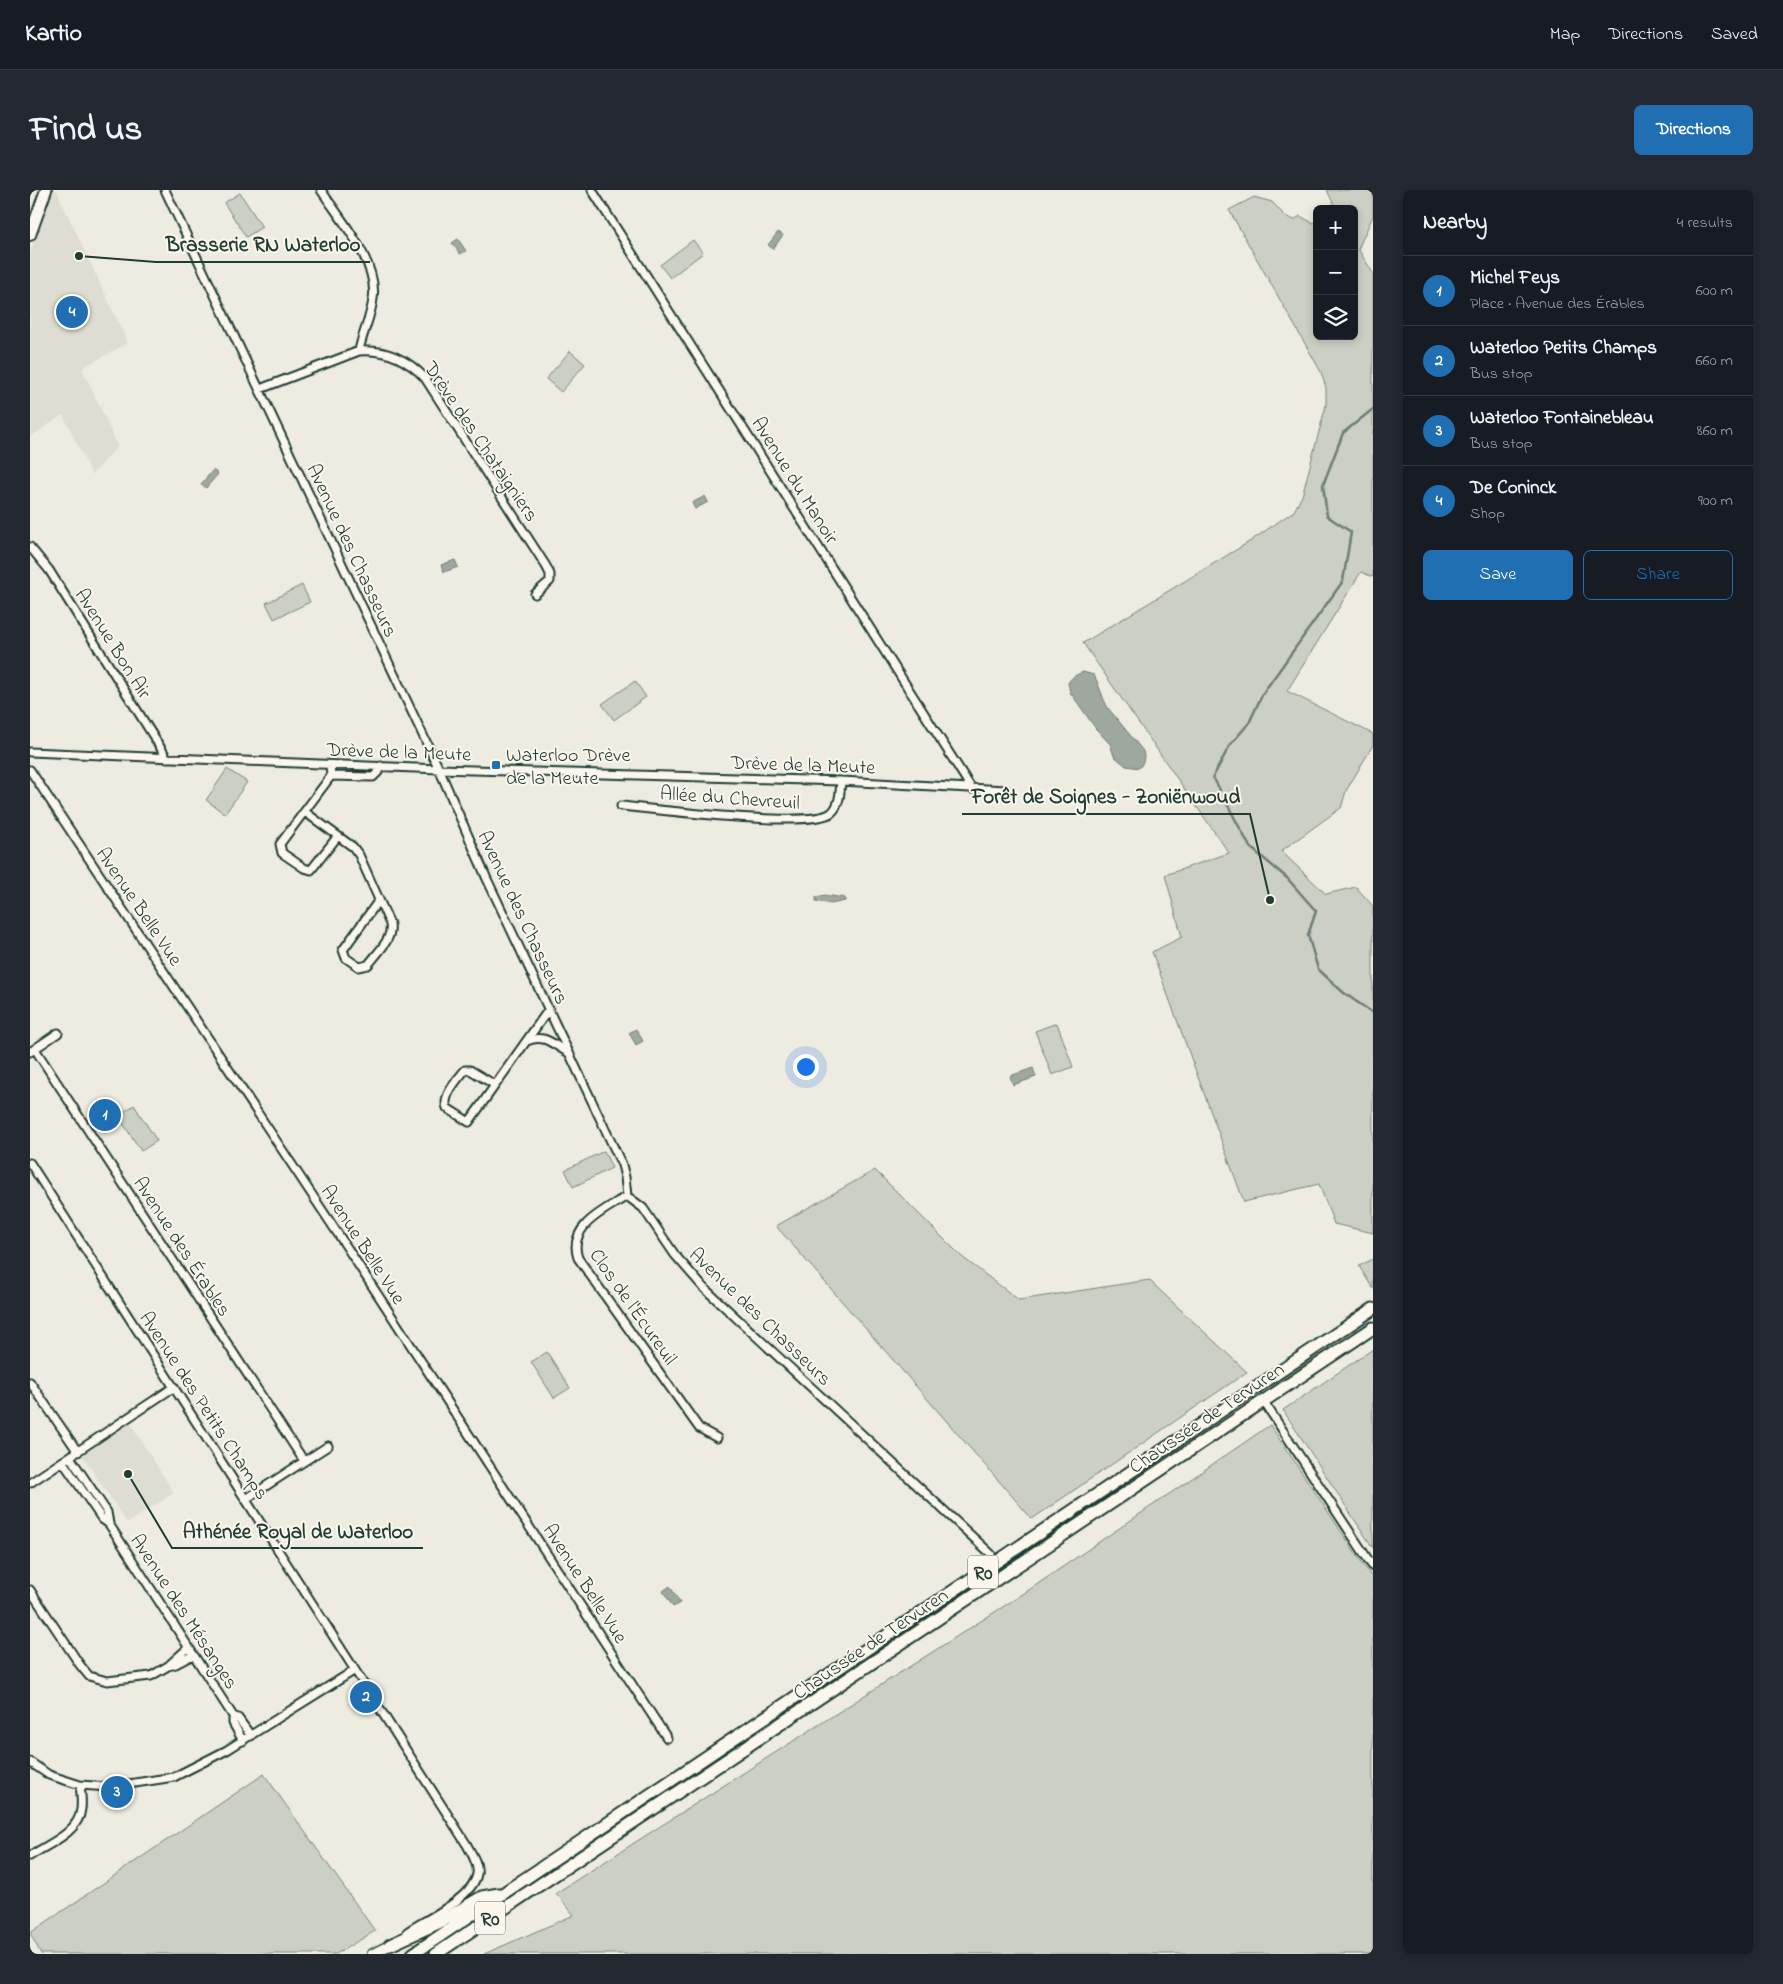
<!DOCTYPE html>
<meta charset="utf-8">
<style>
body{margin:0;font-family:"Indie Flower",sans-serif;background:#242831;color:#f1f3f6}
.controls{position:absolute;right:15px;top:15px;display:grid;overflow:hidden;border-radius:8px;box-shadow:0 2px 8px #0003}
.controls button{width:45px;height:45px;display:grid;place-items:center;padding:0;border:0;border-bottom:1px solid #363941;background:#171b24;color:#f1f3f6;font:25px sans-serif}
.you{position:absolute;left:775px;top:876px;width:18px;height:18px;margin:-12px;border:4px solid #fff;border-radius:50%;background:#1a73e8;box-shadow:0 0 0 8px #1a73e833}
.badge{display:grid;place-items:center;width:32px;height:32px;border-radius:50%;background:#1f6fb2;color:#fff;font-size:16px;font-weight:700}
.pin{position:absolute;translate:-50% -50%;border:2px solid #fff;box-shadow:0 1px 5px #0006}
.list{margin:0;padding:0;list-style:none}
h2{display:flex;justify-content:space-between;align-items:center;height:65px;margin:0;padding:0 20px;font-size:21px}
h2 small{font-size:16px;font-weight:400;color:#9ea1a6}
.list li{display:grid;grid-template-columns:32px 1fr auto;gap:15px;align-items:center;box-sizing:border-box;height:70px;padding:0 20px;border-top:1px solid #363941}
.list b{display:block;font-size:19px;white-space:nowrap}
.list p{margin:0;font-size:16px;white-space:nowrap;color:#9ea1a6}
.list em{font-size:16px;font-style:normal;color:#9ea1a6}
.actions{display:flex;gap:10px;padding:15px 20px}
.actions a{flex:1;padding:11px 0;border:1px solid #1f6fb2;border-radius:8px;text-align:center;font-size:18px;color:#1f6fb2}
.actions .main{background:#1f6fb2;color:#fff}
.icon{flex:none;width:28px;height:28px;fill:none;stroke:currentColor;stroke-width:2;stroke-linecap:round;stroke-linejoin:round}
.map{position:relative;flex:none;width:1343px;height:1764px;overflow:hidden;border-radius:8px}
header{display:flex;align-items:center;gap:30px;box-sizing:border-box;height:70px;padding:0 25px;background:#171b24;border-bottom:1px solid #363941}
header strong{font-size:24px}
nav{display:flex;gap:28px;margin-inline-start:auto;font-size:18px}
.intro{display:flex;align-items:center;justify-content:space-between;box-sizing:border-box;height:120px;padding:0 30px}
h1{margin:0;font-size:35px}
.button{padding:12px 22px;border-radius:8px;background:#1f6fb2;color:#fff;font-size:18px;font-weight:700}
main{display:flex;gap:30px;padding:0 30px}
aside{flex:1;background:#171b24;border-radius:8px;box-shadow:0 2px 8px #0003}
.map>svg:first-child{display:block}
.built{fill:#ddddd2}
.green{fill:#cbcfc4;stroke:#75867c}
.water{fill:#9fa89f;stroke:#6c7d74}
.lines{fill:none;stroke-linecap:round;stroke-linejoin:round}
.stream{stroke:#6c7d74;stroke-width:2.5}
.minor-casing{stroke:#1f3d34;stroke-width:11}
.tertiary-casing{stroke:#1f3d34;stroke-width:12}
.primary-casing{stroke:#1f3d34;stroke-width:14}
.trunk-casing{stroke:#1f3d34;stroke-width:15}
.minor{stroke:#fbf7ec;stroke-width:7}
.tertiary{stroke:#fbf7ec;stroke-width:9}
.primary{stroke:#fbf7ec;stroke-width:10}
.trunk{stroke:#fbf7ec;stroke-width:11}
.poi-dot{fill:#1f6fb2;stroke:#fbf7ec;stroke-width:2}
.labels{text-anchor:middle;stroke-width:4;stroke-linejoin:round;paint-order:stroke}
.shield{fill:#fbf7ec;stroke:#61756b;stroke-width:1}
.shield-label{font-size:19px;font-weight:bold;fill:#1f3d34}
.street-label{font-size:20px;fill:#1f3d34;stroke:#fbf7ec}
.poi-label{font-size:20px;fill:#1f3d34;stroke:#fbf7ec;text-anchor:start}
.leader{fill:none;stroke:#1f3d34;stroke-width:2}
.callout-dot{fill:#1f3d34;stroke:#fbf7ec;stroke-width:2}
.callout-label{font-size:21px;text-anchor:middle;font-weight:bold;fill:#1f3d34;stroke:#fbf7ec;stroke-width:4;stroke-linejoin:round;paint-order:stroke}
</style>
<header>
<strong>Kartio</strong>
<nav><a>Map</a><a>Directions</a><a>Saved</a></nav>
</header>
<div class="intro"><h1>Find us</h1><a class="button">Directions</a></div>
<main>
<div class="map">
<svg width="1343" height="1764" viewBox="0 0 1343 1764">
<rect width="100%" height="100%" fill="#eeece1"/>
<filter id="ink" filterUnits="userSpaceOnUse"><feTurbulence type="fractalNoise" baseFrequency=".02" numOctaves="2"/><feDisplacementMap in="SourceGraphic" scale="10" xChannelSelector="R" yChannelSelector="G"/><feConvolveMatrix kernelMatrix="1 2 1 2 8 2 1 2 1" color-interpolation-filters="sRGB"/></filter>
<g filter="url(#ink)">
<path class="built" d="M23,0H26L98,153L52,178L88,256L62,285L33,225L0,247V62Z
M100,1233L144,1303L97,1333L52,1265Z"/>
<path class="green" d="M1297,0H1343V26L1328,59L1343,83V387L1331,382L1257,501L1343,544V555L1316,601L1311,618L1251,661L1296,704L1326,697L1343,716V1043L1304,1034L1289,994L1214,1012L1122,762L1152,747L1135,685L1199,663L1053,453L1219,352L1264,321L1272,306L1296,215V198L1291,182L1199,20L1224,7L1242,12L1255,26L1264,30L1270,26L1283,33L1287,31V146H1324V19H1306Z
M210,3L232,37L216,47L194,13Z
M663,50L673,63L640,88L630,75Z
M540,161L555,174L531,202L516,189Z
M272,395L280,412L244,429L236,413Z
M605,491L616,507L584,530L572,514Z
M197,579L217,592L195,624L176,610Z
M1027,833L1043,877L1022,885L1005,841Z
M104,915L127,951L111,961L88,926Z
M574,961L582,978L543,997L535,980Z
M845,980L932,1067L989,1110L1119,1090L1217,1182L1002,1329L746,1036Z
M1343,1069V1099L1329,1076Z
M1343,1159V1358L1253,1220Z
M517,1162L540,1198L524,1208L501,1172Z
M1240,1235L1343,1389V1764H454L544,1725L526,1703L993,1404Z
M234,1584L345,1741L306,1764H11L0,1743Z"/>
<path class="water" d="M748,42L753,45L743,59L738,55Z
M428,49L436,61L430,64L422,53Z
M183,280L188,284L176,298L171,294Z
M675,306L678,312L665,319L662,313Z
M425,370L428,377L414,382L411,375Z
M1053,482L1064,485C1070,496 1072,508 1078,518L1113,561C1115,568 1114,572 1109,578L1096,576L1084,566L1080,554L1066,539L1040,502L1038,493C1042,486 1046,485 1053,482Z
M795,705L815,708V711L801,714L786,711V707Z
M606,839L613,851L606,855L599,843Z
M1003,878L1006,887L983,895L980,886Z
M640,1396L650,1413L643,1417L633,1401Z"/>
<g class="lines">
<path class="stream" d="M1190,600L1183,587L1200,555L1219,533L1233,503L1313,391L1321,342L1297,326L1293,295L1313,243L1343,219
M1196,612L1220,657L1257,688L1286,721L1278,745L1288,779L1314,803L1343,823"/>
<defs>
<path id="minor" d="M135,0L409,579L457,689L592,975L595,987L597,1006L613,1018L645,1065L673,1097L961,1364
M291,0C310,29 349,73 343,109C341,127 332,144 329,161
M562,0L942,599
M230,199L329,161C356,159 377,169 395,188L516,376L520,384V391L505,404
M0,357L19,380L137,568
M0,562L409,579L811,591L976,600
M300,575L301,586L250,654L252,663L274,678L281,680L308,646
M0,580L316,1056L637,1548
M301,586L343,587L348,582L351,576
M591,616C626,619 779,639 801,623C810,616 810,602 811,591
M275,622L323,657L329,665L360,734C363,749 347,763 338,775L329,777L316,768L313,760L349,710
M497,851C515,843 523,855 539,863
M5,859L274,1271
M0,862L28,843
M465,895L440,880H435C427,890 412,906 417,918L439,932L519,819
M0,973L437,1655C441,1663 449,1674 447,1684C443,1708 396,1729 377,1742
M597,1006C575,1020 537,1036 548,1068L669,1238L687,1248
M0,1192L48,1262
M1234,1212L1343,1377
M40,1267L77,1322L79,1334
M33,1272L72,1329L79,1334L203,1526L208,1528L221,1546
M0,1293L144,1197
M216,1309L298,1256
M0,1400L50,1475L59,1486L77,1491L121,1486L138,1476L159,1457
M138,1476L146,1474L163,1465
M203,1526V1533L213,1551
M0,1572L19,1585L50,1595L79,1597L144,1587L197,1560L325,1480
M0,1666C18,1654 49,1643 51,1619C52,1612 51,1603 50,1595"/>
<path id="tertiary" d="M342,1764L360,1755"/>
<path id="primary" d="M0,45L16,0"/>
<path id="trunk" d="M360,1755L408,1733L452,1707L469,1704
M383,1764L1343,1119
M406,1764L1343,1138"/>
</defs>
<use href="#minor" class="minor-casing"/>
<use href="#tertiary" class="tertiary-casing"/>
<use href="#primary" class="primary-casing"/>
<use href="#trunk" class="trunk-casing"/>
<use href="#minor" class="minor"/>
<use href="#tertiary" class="tertiary"/>
<use href="#primary" class="primary"/>
<use href="#trunk" class="trunk"/>
</g>
</g>
<rect class="poi-dot" x="461" y="570" width="10" height="10" rx="2.5"/>
<g class="labels">
<g class="shield">
<rect x="938" y="1365.5" width="30" height="33" rx="4"/>
<rect x="445" y="1711.5" width="30" height="33" rx="4"/>
</g>
<g class="shield-label">
<text x="953" y="1389">R0</text>
<text x="460" y="1735">R0</text>
</g>
<g class="street-label">
<text transform="translate(452 251) rotate(56)" y="7">Drève des Chataigniers</text>
<text transform="translate(766 290) rotate(58)" y="7">Avenue du Manoir</text>
<text transform="translate(323 360) rotate(65)" y="7">Avenue des Chasseurs</text>
<text transform="translate(84 453) rotate(58)" y="7">Avenue Bon Air</text>
<text transform="translate(369 561) rotate(2)" y="7">Drève de la Meute</text>
<text transform="translate(773 574) rotate(2)" y="7">Drève de la Meute</text>
<text transform="translate(700 607) rotate(4)" y="7">Allée du Chevreuil</text>
<text transform="translate(110 716) rotate(56)" y="7">Avenue Belle Vue</text>
<text transform="translate(494 727) rotate(65)" y="7">Avenue des Chasseurs</text>
<text transform="translate(334 1054) rotate(57)" y="7">Avenue Belle Vue</text>
<text transform="translate(153 1056) rotate(57)" y="7">Avenue des Érables</text>
<text transform="translate(604 1116) rotate(55)" y="7">Clos de l'Écureuil</text>
<text transform="translate(731 1126) rotate(44)" y="7">Avenue des Chasseurs</text>
<text transform="translate(175 1215) rotate(57)" y="7">Avenue des Petits Champs</text>
<text transform="translate(1176 1227) rotate(-34)" y="7">Chaussée de Tervuren</text>
<text transform="translate(556 1393) rotate(57)" y="7">Avenue Belle Vue</text>
<text transform="translate(155 1421) rotate(57)" y="7">Avenue des Mésanges</text>
<text transform="translate(840 1453) rotate(-34)" y="7">Chaussée de Tervuren</text>
</g>
<g class="poi-label">
<text x="476" y="571">Waterloo Drève<tspan x="476" dy="23">de la Meute</tspan></text>
</g>
</g>
<path class="leader" d="M49 66L126 72H340M1240 710L1220 624H932M98 1284L142 1358H393"/>
<g class="callout-dot">
<circle cx="49" cy="66" r="5"/>
<circle cx="1240" cy="710" r="5"/>
<circle cx="98" cy="1284" r="5"/>
</g>
<g class="callout-label">
<text x="233" y="61">Brasserie RN Waterloo</text>
<text x="1076" y="613">Forêt de Soignes - Zoniënwoud</text>
<text x="268" y="1348">Athénée Royal de Waterloo</text>
</g>
</svg>
<div class="controls">
<button>+</button>
<button>−</button>
<button><svg class="icon" aria-label="layers" viewBox="0 0 24 24"><path d="M12 4l9 5-9 5-9-5zM3 14l9 5 9-5"/></svg></button>
</div>
<div class="you"></div>
<div class="pin badge" style="left:75px;top:925px">1</div>
<div class="pin badge" style="left:336px;top:1507px">2</div>
<div class="pin badge" style="left:87px;top:1602px">3</div>
<div class="pin badge" style="left:42px;top:122px">4</div>
</div>
<aside>
<h2>Nearby<small>4 results</small></h2>
<ul class="list">
<li><span class="badge">1</span><div><b>Michel Feys</b><p>Place · Avenue des Érables</p></div><em>600 m</em></li>
<li><span class="badge">2</span><div><b>Waterloo Petits Champs</b><p>Bus stop</p></div><em>660 m</em></li>
<li><span class="badge">3</span><div><b>Waterloo Fontainebleau</b><p>Bus stop</p></div><em>860 m</em></li>
<li><span class="badge">4</span><div><b>De Coninck</b><p>Shop</p></div><em>900 m</em></li>
</ul>
<div class="actions"><a class="main">Save</a><a>Share</a></div>
</aside>
</main>
